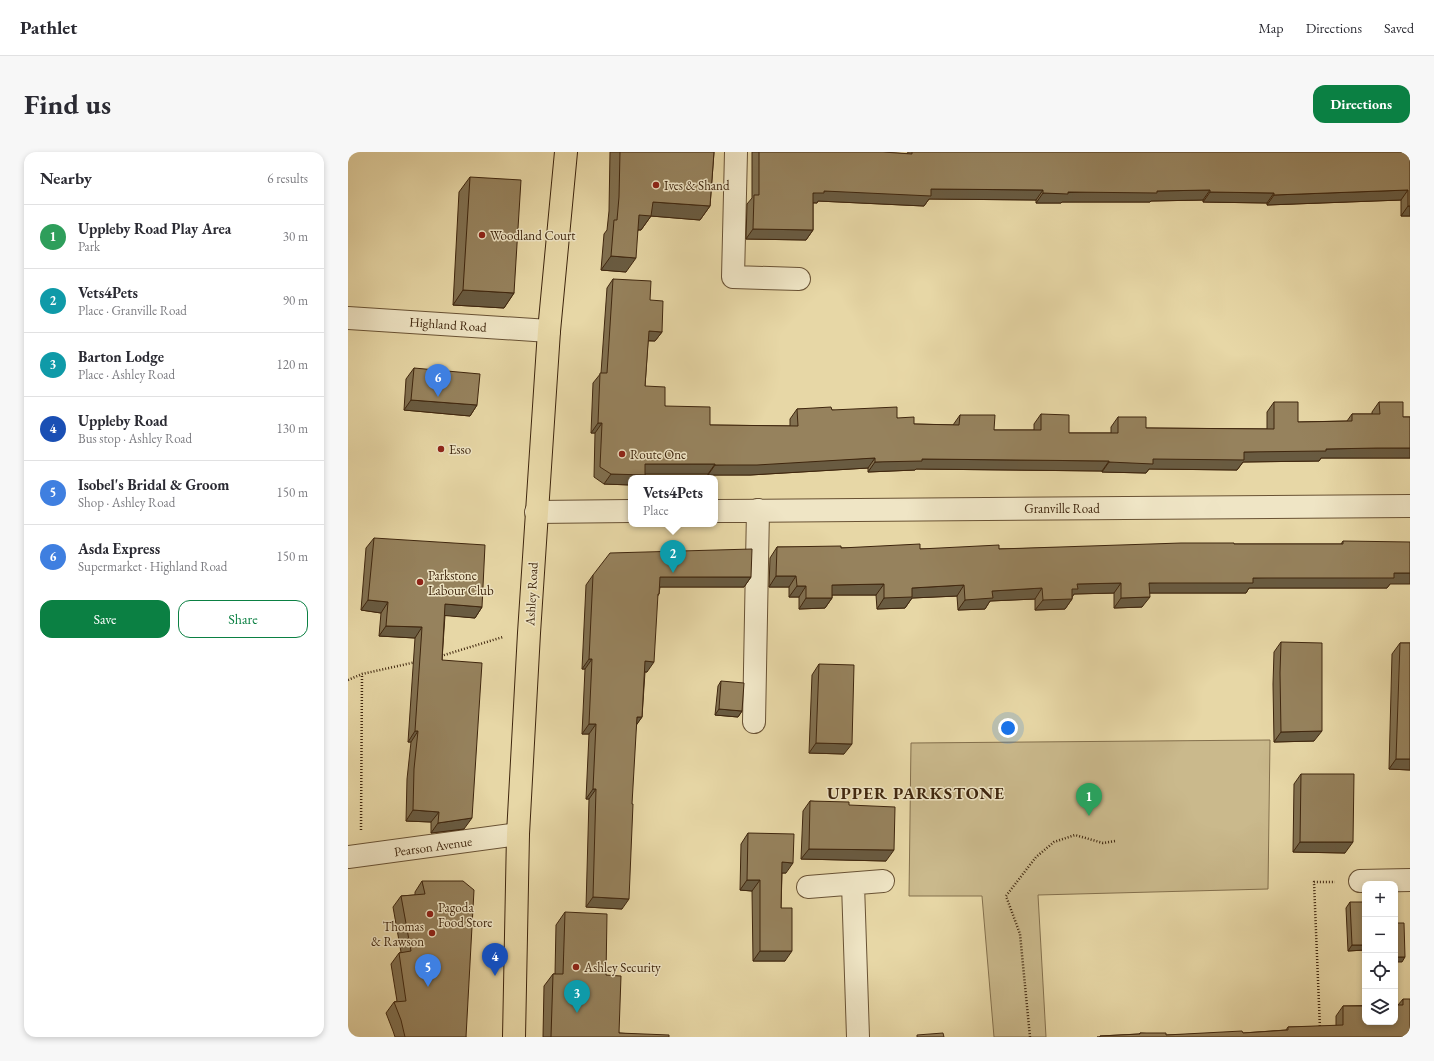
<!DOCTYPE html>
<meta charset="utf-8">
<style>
body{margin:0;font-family:"EB Garamond",serif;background:#f7f7f7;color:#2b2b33}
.controls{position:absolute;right:12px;bottom:12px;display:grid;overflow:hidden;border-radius:8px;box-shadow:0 2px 6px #0003}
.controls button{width:36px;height:36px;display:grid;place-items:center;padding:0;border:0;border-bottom:1px solid #e1e1e2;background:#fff;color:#2b2b33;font:20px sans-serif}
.you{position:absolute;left:660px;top:576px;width:14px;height:14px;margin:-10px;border:3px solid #fff;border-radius:50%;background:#1a73e8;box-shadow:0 0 0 6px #1a73e833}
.badge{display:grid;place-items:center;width:26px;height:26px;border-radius:50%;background:#0b8043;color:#fff;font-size:13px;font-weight:700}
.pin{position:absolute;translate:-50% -33px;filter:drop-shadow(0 1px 2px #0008)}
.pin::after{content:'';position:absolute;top:21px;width:14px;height:12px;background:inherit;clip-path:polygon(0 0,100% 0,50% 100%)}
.popup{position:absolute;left:280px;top:323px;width:90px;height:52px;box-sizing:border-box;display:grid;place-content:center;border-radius:8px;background:#fff;filter:drop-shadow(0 1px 3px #0005);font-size:13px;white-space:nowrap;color:#7c7c81}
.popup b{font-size:15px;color:#2b2b33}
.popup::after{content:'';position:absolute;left:50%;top:100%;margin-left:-8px;border:8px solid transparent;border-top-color:#fff}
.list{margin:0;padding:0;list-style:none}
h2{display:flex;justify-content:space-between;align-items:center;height:52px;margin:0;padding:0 16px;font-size:17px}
h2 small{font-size:13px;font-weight:400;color:#7c7c81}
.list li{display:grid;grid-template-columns:26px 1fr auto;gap:12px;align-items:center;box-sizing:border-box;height:64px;padding:0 16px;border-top:1px solid #e1e1e2}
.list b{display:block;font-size:15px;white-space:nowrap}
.list p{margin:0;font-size:13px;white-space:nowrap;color:#7c7c81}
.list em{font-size:13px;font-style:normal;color:#7c7c81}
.actions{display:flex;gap:8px;padding:12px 16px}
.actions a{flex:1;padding:9px 0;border:1px solid #0b8043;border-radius:12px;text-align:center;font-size:14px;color:#0b8043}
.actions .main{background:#0b8043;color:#fff}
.icon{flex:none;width:22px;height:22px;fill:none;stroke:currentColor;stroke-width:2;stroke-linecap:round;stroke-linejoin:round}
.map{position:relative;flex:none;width:1062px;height:885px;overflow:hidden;border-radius:12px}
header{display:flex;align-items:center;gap:24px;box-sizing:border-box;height:56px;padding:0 20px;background:#fff;border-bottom:1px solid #e1e1e2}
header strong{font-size:19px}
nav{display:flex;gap:22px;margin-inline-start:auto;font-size:14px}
.intro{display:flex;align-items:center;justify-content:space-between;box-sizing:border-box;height:96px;padding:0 24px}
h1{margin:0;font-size:28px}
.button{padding:10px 18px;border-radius:12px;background:#0b8043;color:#fff;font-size:14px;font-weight:700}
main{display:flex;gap:24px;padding:0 24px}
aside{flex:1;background:#fff;border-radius:12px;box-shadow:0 2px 6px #0003}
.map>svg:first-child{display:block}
.green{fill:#cab98c;stroke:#84704d}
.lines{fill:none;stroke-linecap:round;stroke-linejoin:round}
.minor-casing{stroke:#695234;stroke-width:24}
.major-casing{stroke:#3f260e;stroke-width:24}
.path{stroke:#3f260e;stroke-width:2.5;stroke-dasharray:1 2;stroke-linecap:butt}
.minor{stroke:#efe5c5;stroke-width:22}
.major{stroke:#e7d7a6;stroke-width:22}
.wall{fill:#817050;stroke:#3f260e}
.shaded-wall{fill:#695b41;stroke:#3f260e}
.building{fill:#96825d;stroke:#3f260e}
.poi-dot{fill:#8f2418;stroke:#efe5c5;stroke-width:1.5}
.labels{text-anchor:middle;stroke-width:3;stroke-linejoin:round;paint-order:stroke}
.poi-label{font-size:13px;fill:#3f260e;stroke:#efe5c5;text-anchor:start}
.street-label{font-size:13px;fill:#3f260e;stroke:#efe5c5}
.district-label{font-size:17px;font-weight:bold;letter-spacing:1px;fill:#3f260e;stroke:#efe5c5}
</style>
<header>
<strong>Pathlet</strong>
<nav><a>Map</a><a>Directions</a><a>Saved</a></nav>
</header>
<div class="intro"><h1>Find us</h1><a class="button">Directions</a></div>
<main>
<aside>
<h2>Nearby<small>6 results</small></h2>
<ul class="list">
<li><span class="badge" style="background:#2e9e5b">1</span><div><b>Uppleby Road Play Area</b><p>Park</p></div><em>30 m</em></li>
<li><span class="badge" style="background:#0f9aa8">2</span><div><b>Vets4Pets</b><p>Place · Granville Road</p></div><em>90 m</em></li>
<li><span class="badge" style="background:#0f9aa8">3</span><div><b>Barton Lodge</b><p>Place · Ashley Road</p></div><em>120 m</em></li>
<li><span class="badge" style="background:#1a4fb4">4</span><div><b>Uppleby Road</b><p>Bus stop · Ashley Road</p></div><em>130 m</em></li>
<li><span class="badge" style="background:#3f7fe0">5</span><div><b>Isobel's Bridal &amp; Groom</b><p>Shop · Ashley Road</p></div><em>150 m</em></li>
<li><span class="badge" style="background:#3f7fe0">6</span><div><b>Asda Express</b><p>Supermarket · Highland Road</p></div><em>150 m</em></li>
</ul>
<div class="actions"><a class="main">Save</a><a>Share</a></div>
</aside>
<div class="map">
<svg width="1062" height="885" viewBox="0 0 1062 885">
<rect width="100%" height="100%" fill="#e7d7a6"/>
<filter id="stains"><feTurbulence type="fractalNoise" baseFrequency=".005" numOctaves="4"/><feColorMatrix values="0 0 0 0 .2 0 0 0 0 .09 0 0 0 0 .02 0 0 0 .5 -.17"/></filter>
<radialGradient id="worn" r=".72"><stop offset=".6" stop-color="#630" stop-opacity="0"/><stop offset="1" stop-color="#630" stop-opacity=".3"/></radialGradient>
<path class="green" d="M922,588L920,737L690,743L698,885H646L634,744H561L563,591Z"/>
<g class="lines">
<defs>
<path id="minor" d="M388,0L385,125L451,127
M0,166L201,179
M367,359L1062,354
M188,360L283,359
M406,570L410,358
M0,705L170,682
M1012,729L1062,728
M505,732L510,885
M460,735L535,729"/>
<path id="major" d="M166,885L170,682L181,481L201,179L218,0"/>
</defs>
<use href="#minor" class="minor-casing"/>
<use href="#major" class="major-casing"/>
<path class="path" d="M93,504L155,485
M0,528L14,522L68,510
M13,678L14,522
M972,877L966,730H987
M682,885L672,782L658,744L688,705L706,690L727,683L755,691L767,689"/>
<use href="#minor" class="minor"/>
<use href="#major" class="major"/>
</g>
<path class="wall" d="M262,0H366L362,54L352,68L303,64L293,78H290L278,120L253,118L256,82L259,78L261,59Z
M404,0H535L559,2L560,0H1062V64H1053V48L919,53V51L855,50V48L803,49L802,50H714L713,51H688V48L581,47L576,54L470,49L469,51H465V78L458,88L398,87L399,52L404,46Z
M122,25L166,141L156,156L105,153L111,40Z
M265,127L302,148L314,180L307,189H300L297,234L317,254L362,273L442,274V267L449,257L484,258L549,266L566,272L605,273L612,263L646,278H686V272L693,262L721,281H763V275L770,265L798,276L919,277V260L926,250L950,270L999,269L1004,262H1024V260L1031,250L1055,265H1062V306H973L971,309L895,310L889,318L801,317L798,321L754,320V319L568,317L567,318L520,320V316L402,323H360V322H297V323L295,326H283V333L256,332L246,325L247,281H243L245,231L253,221L259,136Z
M66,216L129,253L122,264L56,258L58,227Z
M26,386L134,455L127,466L97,463L94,508L116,677L83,681V670L58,669L59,627L63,590H60L67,486L31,484L33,461L13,458L18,396Z
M995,389L1042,432L1039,436H901L898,441H801L794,455L766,456V441L726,442L724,445V447L717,457L687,458V447L642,449L637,457L610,458L609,444L564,446L557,456L529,457L528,443H484V446L477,456L451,457V445H441V435H421L422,406L429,395L572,397H651L886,392H993Z
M245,423L403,425L396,435H312L311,442L309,445L299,520H297L294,565L288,573L274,757L238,755L241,647H238L241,582H234L237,517H234L238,433Z
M933,490L966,589L926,590L925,532L926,500Z
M1052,491H1062V618L1041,617L1044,502Z
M471,512L496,602L461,601L464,523Z
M373,529L394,559L390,565L367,563L370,534Z
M953,622L997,701L945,700L946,632Z
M462,649L501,653L538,709L453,707L455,659Z
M400,681L438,721H434L433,756L437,809H405L404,739L392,738L393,692Z
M74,729L118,885H47L45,879L38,861L46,850L49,849L43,812L51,801L53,800L45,755L53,744L67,743V740Z
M1002,750L1017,798L1000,799L998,756Z
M217,760L258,823L271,881L321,885H195L196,834L205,822H207L208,773Z
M1055,847L1062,885H752V884L791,882L792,881L818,883L895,881L938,878L940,875L988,874V864L995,854L1050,853Z"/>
<path class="shaded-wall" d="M583,37L695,38L688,48L581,47L576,54L470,49L469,51L458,50L465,41L476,39Z
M862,38L855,48L803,49L802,50H714L713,51H688L695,41Z
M1060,38L1053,48L919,53L926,43Z
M862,40L926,41L919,51L855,50Z
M305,50L362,54L352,68L303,64L293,78L281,77L291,63Z
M1060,54H1062V64H1053Z
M405,77L465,78L458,88L398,87Z
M263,104L288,106L278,120L253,118Z
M115,138L166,141L156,156L105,153Z
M301,179L314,180L307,189L294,188Z
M63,248L129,253L122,264L56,258Z
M250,271H254L247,281H243Z
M1029,296H1062V306H973L971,309L895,310L889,318L801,317L798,321L754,320L761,310L896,300L978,297Z
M527,306L520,316L402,323H360L367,313Z
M574,307L761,309L754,319L568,317L567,318L520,320L527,310Z
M297,312H367L360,322H290Z
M263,322L297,323L295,326H283V333L256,332Z
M1046,421H1062V432H1042L1039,436H901L898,441H794L801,431L905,426Z
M428,424H448L441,435H421Z
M312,425H403L396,435H305Z
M773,431L766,441L726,442L723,447H724L717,457L687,458L695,448L729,432Z
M536,432L528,443H476L484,433Z
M616,433L609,444L564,446L557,456L529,457L536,446L564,436Z
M449,434H458L451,445H441Z
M694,436L687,447L642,449L637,457L610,458L617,448L644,439Z
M802,445L794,455L766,456L773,446Z
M458,446H484L477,456L451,457Z
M20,448L40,450L33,461L13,458Z
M97,452L134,455L127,466L90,463Z
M38,474L74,475L67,486L31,484Z
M241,507H244L237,517H234Z
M297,509L306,510L299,520L290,519Z
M371,557L394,559L390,565L367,563Z
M289,565H294L287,575Z
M241,572H248L241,582H234Z
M67,579H70L63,590H60Z
M974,579L966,589L926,590L933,580Z
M468,591L504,592L496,602L461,601Z
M1048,607H1062V618L1041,617Z
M245,637H248L241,647H238Z
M65,658L91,660L83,670L58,669Z
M124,666L116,677L83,681L90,671Z
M952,690H1005L997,701L945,700Z
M461,697L546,698L538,709L453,707Z
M434,710L445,711L438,721H427Z
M399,728H412L404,739L392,738Z
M245,745L281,747L274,757L238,755Z
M1004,793H1017V798L1000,799Z
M412,799H444L437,809H405Z
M1047,805H1057L1054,810H1047Z"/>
<path class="building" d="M272,0H366L362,54L305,50L303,64L291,63L288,106L263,104L266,68H269L271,45Z
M411,0H535L564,2V0H1062V54H1060V38L926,43V41L862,40V38L809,39V41L720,40V42L695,41V38L583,37V44L476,39V41H465V78L405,77L406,43H411Z
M122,25L173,28L166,141L115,138Z
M265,127L303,129L302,148L315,149L314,180L301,179L297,234L317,235V254L362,255V273L450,274L449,257L483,255L484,258L549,255V266L566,265V272L611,273L612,263H647L646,278H693V262L721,263V281H770V265H798V276L926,277V250H950V270L1004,269V262H1032L1031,250H1055V265H1062V296H1029L978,297V299L896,300V308L805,307V312L761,310V309L574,307V309L527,310V306L409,313H367V312H297V323L263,322L252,315L254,271H250L252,221H259Z
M66,216L132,222L129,253L63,248Z
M26,386L137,393L134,455L97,452L94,508L134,511L124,666L90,671L91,660L65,658L66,617L70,579H67L74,475L38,474L40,450L20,448Z
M995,389L1062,390V421H1046V426H905V431H801L802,445L773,446V431L729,432L730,437H724V447L695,448L694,436L644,439L645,446L617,448L616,433L564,436V445L536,446V432L484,433V446H458V434H449L448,424H428L429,395L493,394V396L572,392V397L651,393V397L833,391H886V392H995Z
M404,397L403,425H312L311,442H310L306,510L297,509L294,565H289L284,652H285L281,747L245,745L248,637H245L248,572H241L244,507H241L245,423L262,401Z
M933,490L974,491V579L933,580L932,521Z
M1052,491H1062V607H1048Z
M471,512L506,513L504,592L468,591Z
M373,529L396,531L394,559L371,557Z
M953,622H1006L1005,690H952Z
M462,649L501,650V653L547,655L546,698L461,697Z
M400,681L446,682L445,711L434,710L433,756H444V799H412V728H399Z
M74,729H115L126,738L118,885H57L53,868L46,850L58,849L51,801L63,799L53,744L77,742Z
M1002,750H1017V793H1004Z
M217,760L259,762L258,823L273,824L271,881L321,883V885H203L205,822H215Z
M1047,771H1056L1057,805H1047Z
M1055,847H1062V885H749H752V884L792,882V881H818V883L894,879L895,881L940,878V875L995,873V854H1017V870H1047V853H1055Z
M595,881L596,885H569V883Z"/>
<g class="poi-dot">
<circle cx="308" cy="33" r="4"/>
<circle cx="134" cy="83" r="4"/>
<circle cx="93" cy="297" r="4"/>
<circle cx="274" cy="302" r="4"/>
<circle cx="72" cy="430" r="4"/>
<circle cx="82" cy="762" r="4"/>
<circle cx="84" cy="781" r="4"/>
<circle cx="228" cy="815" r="4"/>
</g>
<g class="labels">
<g class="poi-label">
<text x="316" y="38">Ives &amp; Shand</text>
<text x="142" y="88">Woodland Court</text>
<text x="101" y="302">Esso</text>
<text x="282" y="307">Route One</text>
<text x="80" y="428">Parkstone<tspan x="80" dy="15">Labour Club</tspan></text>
<text x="90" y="760">Pagoda<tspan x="90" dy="15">Food Store</tspan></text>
<text x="76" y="779" text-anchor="end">Thomas<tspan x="76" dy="15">&amp; Rawson</tspan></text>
<text x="236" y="820">Ashley Security</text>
</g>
<g class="street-label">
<text transform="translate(100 172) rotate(4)" y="5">Highland Road</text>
<text x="714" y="361">Granville Road</text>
<text transform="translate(183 442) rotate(-87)" y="5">Ashley Road</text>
<text transform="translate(85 694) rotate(-8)" y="5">Pearson Avenue</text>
</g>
<g class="district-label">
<text x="568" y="647">UPPER PARKSTONE</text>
</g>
</g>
<rect width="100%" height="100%" filter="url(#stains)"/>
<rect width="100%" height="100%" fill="url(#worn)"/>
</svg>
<div class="controls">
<button>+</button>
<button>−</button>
<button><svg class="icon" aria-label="locate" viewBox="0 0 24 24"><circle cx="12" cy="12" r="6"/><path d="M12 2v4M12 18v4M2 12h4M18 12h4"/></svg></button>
<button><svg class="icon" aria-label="layers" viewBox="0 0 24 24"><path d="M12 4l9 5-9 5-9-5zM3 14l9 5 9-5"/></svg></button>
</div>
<div class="you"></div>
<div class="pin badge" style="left:741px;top:664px;background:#2e9e5b">1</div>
<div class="pin badge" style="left:325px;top:421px;background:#0f9aa8">2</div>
<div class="popup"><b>Vets4Pets</b>Place</div>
<div class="pin badge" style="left:229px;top:861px;background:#0f9aa8">3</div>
<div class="pin badge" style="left:147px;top:824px;background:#1a4fb4">4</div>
<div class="pin badge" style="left:80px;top:835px;background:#3f7fe0">5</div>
<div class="pin badge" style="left:90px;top:245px;background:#3f7fe0">6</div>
</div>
</main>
